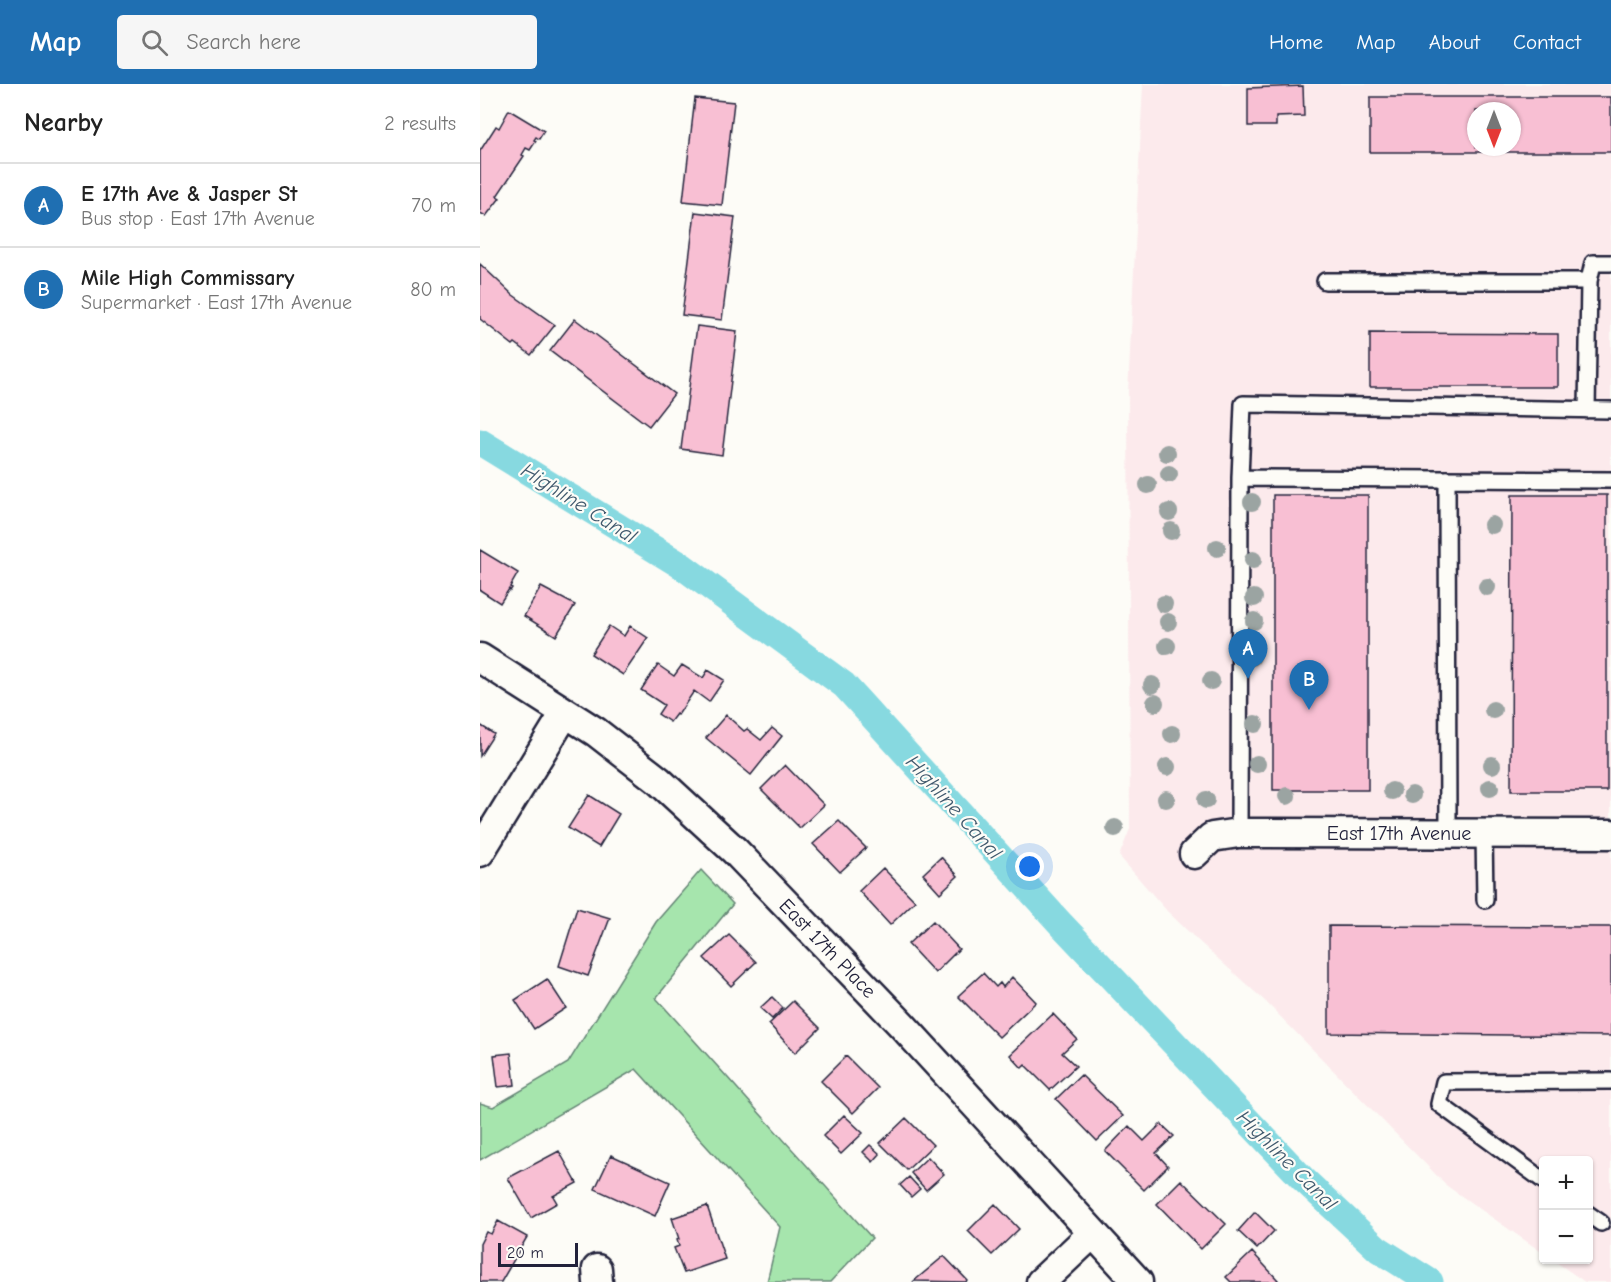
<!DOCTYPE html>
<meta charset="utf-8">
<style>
body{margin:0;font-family:"Comic Neue",sans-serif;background:#f6f6f6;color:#222}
.controls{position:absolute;right:18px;bottom:18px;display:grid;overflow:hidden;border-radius:6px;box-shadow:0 2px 4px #0004}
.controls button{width:54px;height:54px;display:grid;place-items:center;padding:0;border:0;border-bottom:2px solid #e0e0e0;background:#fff;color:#222;font:30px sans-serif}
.compass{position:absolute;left:987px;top:18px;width:54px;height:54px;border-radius:50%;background:#fff;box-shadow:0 2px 4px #0004;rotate:180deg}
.scale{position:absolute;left:18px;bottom:15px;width:80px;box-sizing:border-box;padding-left:6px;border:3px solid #22223b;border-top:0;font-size:16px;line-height:21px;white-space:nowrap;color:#22223b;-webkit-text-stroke:4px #fdfcf7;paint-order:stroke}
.you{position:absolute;left:550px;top:783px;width:21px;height:21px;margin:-15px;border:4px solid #fff;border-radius:50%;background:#1a73e8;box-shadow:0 0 0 9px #1a73e833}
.badge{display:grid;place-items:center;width:39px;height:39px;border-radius:50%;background:#1f6fb2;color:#fff;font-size:20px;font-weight:700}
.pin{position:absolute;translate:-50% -50px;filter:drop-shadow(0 2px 3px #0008)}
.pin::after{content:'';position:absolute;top:32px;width:21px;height:18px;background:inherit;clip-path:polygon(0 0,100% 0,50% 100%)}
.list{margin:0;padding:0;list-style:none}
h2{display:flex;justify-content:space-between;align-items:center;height:78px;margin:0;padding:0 24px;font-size:26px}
h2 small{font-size:20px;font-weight:400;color:#767676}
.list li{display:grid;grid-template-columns:39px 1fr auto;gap:18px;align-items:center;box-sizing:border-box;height:84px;padding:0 24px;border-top:2px solid #e0e0e0}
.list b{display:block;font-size:22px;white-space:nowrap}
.list p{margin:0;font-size:20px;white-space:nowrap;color:#767676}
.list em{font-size:20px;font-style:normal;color:#767676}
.icon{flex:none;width:33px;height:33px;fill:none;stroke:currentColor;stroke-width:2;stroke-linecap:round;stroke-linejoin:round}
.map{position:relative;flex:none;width:1131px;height:1198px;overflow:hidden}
header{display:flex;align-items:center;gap:36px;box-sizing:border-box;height:84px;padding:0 30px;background:#1f6fb2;color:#fff}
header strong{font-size:28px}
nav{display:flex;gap:33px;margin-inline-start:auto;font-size:21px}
.search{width:420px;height:54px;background:#f6f6f6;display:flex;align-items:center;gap:15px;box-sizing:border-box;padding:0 21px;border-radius:6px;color:#767676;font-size:22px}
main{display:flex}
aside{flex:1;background:#fff}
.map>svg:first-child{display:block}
.built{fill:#fceaec;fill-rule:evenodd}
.green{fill:#a6e5ad;stroke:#648474;stroke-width:1.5}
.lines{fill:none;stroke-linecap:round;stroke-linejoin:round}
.canal{stroke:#87d9e0;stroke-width:27}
.building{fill:#f8bfd3;stroke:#22223b;stroke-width:1.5;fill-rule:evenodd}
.lane-casing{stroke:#22223b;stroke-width:20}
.street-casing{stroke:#22223b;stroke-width:33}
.lane{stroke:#fdfcf7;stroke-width:15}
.street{stroke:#fdfcf7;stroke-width:28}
.tree{fill:#9ba4a2}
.labels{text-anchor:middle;stroke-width:4.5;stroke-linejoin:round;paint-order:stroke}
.street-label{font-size:20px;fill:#22223b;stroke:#fdfcf7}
.water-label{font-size:21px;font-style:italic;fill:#40596d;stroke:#fdfcf7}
</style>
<header>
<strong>Map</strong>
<div class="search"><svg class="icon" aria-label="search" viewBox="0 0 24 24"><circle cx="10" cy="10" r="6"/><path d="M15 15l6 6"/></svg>Search here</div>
<nav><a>Home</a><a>Map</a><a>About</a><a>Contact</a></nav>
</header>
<main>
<aside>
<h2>Nearby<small>2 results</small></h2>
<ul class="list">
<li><span class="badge">A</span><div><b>E 17th Ave &amp; Jasper St</b><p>Bus stop · East 17th Avenue</p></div><em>70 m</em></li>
<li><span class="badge">B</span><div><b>Mile High Commissary</b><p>Supermarket · East 17th Avenue</p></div><em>80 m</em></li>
</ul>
</aside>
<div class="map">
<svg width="1131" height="1198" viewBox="0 0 1131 1198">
<rect width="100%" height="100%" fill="#fdfcf7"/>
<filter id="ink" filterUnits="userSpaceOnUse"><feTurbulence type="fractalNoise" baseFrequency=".0167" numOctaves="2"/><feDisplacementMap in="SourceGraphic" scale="12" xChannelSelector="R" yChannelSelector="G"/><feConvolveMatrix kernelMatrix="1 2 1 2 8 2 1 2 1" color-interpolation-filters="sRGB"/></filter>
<g filter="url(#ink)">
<path class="built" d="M663,0H1131V1198H1105L1073,1176H1108V1076H1064L1063,1169L967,1102L786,918L714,853L687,827L639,772L650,745L648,309ZM996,27H1032V63H996Z"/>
<path class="green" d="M221,786L253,820L176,914L392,1154L350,1198H287L300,1143L156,985L0,1076V1019L13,1023L88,979L176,838Z"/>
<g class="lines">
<path class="canal" d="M0,358L202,482L364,601L579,838L823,1095L898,1165L950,1198"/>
</g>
<path class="building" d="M823,2L824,32L796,33V42H768V4Z
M890,13H1131V68H890ZM996,27H1032V63H996Z
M215,14L254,18L242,121L203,117Z
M29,26L64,47L59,55L56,53L54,56L56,57L50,66L46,64L42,71L44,72L17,112L20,114L6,132L0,129V67L16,42L19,44Z
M215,128L255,133L242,236L202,231Z
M0,180L33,211L75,241L51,271L35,259L33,261L0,235Z
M95,235L194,310L169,342L70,267Z
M217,242L257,247L242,371L201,365Z
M890,249L1078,250V303H890Z
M793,411H888V706H793Z
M1032,411H1127V707H1031Z
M0,466L38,489L30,503L32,504L30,507L29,505L20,519L0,506Z
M61,503L95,521L76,552L44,532Z
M129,542L144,552L150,542L168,554L143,591L111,570Z
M178,581L194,592L202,581L223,594L228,586L244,596L229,618L214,607L198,631L196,630L190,638L178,630L184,621L161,606Z
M246,631L264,647L267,645L281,656L292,644L302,652L271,691L226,654Z
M0,641L14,650L0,672Z
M305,681L344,721L320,744L281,705Z
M109,711L139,730L119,763L88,744Z
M359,737L386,764L360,788L333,760Z
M461,773L478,792L460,809L443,790Z
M403,784L435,817L410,841L379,807Z
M97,824L130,834L108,892L79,882Z
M453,837L479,865L455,889L428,860Z
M849,842L1131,843V952L849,949Z
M249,851L276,878L251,902L224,874Z
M503,889L516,903L520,899L523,903L532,893L556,918L519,953L478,912Z
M67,895L86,924L54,945L35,916Z
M292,913L303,924L292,935L280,924Z
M313,917L340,944L315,969L289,940Z
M573,930L597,955L582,969L596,982L570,1006L545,981L542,984L530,971Z
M31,969L35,1001L18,1003L14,971Z
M366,972L398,1004L373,1029L341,997Z
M601,991L643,1032L617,1057L576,1015Z
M364,1031L383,1049L361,1070L343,1052Z
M426,1034L453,1061L427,1086L400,1059Z
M681,1040L694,1052L676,1069L688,1082L664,1106L625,1067L649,1042L664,1057Z
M390,1061L400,1070L393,1078L383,1068Z
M79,1067L97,1099L73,1112L77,1119L51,1134L28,1094Z
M131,1071L190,1098L175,1132L115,1105Z
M448,1073L464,1090L446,1106L431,1089Z
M429,1093L440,1105L431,1113L420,1101Z
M701,1096L746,1140L721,1165L677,1120Z
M515,1120L539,1145L512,1171L488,1147Z
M227,1122L245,1175L204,1189L194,1164L199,1162L197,1156L199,1155L192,1134Z
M775,1128L794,1147L777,1165L758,1147Z
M18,1137L47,1153L21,1198H2L0,1197V1160L6,1148L11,1150Z
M772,1168L798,1196L796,1198H751L746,1193Z
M464,1172L487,1196L486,1198L434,1197Z"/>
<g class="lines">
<defs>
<path id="lane" d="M845,197H1109L1107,326
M1109,197L1113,179H1131
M760,394L763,320L1131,326
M967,395L968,749
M759,749L760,394L1131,396
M1004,749L1005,816
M1064,1097L959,1020L964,998L1131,997
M1108,1130L1121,1139"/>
<path id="street" d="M0,574L116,648L178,696L255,767L422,941L658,1198
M0,768L85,629
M714,770L732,753L759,749L1131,750
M117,1185L118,1198
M561,1198L613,1149"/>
</defs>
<use href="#lane" class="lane-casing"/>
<use href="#street" class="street-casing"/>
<use href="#lane" class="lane"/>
<use href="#street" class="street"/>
</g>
<g class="tree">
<circle cx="687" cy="369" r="9"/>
<circle cx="689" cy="390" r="9"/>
<circle cx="668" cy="401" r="9"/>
<circle cx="772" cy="418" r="9"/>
<circle cx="689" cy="428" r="9"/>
<circle cx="1012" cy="441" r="9"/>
<circle cx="691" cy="447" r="9"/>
<circle cx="737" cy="464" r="9"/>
<circle cx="773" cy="476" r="9"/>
<circle cx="1007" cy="503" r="9"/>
<circle cx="774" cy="514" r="9"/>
<circle cx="684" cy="520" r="9"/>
<circle cx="774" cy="537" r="9"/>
<circle cx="688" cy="538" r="9"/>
<circle cx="687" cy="562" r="9"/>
<circle cx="772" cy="573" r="9"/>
<circle cx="731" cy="597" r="9"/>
<circle cx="672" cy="601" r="9"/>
<circle cx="675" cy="619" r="9"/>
<circle cx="1013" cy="626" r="9"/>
<circle cx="775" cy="640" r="9"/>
<circle cx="692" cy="650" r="9"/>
<circle cx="777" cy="680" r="9"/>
<circle cx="1012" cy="681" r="9"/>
<circle cx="687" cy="683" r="9"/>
<circle cx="1010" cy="704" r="9"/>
<circle cx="912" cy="707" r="9"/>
<circle cx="932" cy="711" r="9"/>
<circle cx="807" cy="712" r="9"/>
<circle cx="686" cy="715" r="9"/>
<circle cx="726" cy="716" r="9"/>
<circle cx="635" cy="744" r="9"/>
</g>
</g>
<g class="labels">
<g class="street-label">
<text x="919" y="756">East 17th Avenue</text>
<text transform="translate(348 864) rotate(46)" y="7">East 17th Place</text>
</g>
<g class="water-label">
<text transform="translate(99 419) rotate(32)" y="7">Highline Canal</text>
<text transform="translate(474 723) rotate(48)" y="7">Highline Canal</text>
<text transform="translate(807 1076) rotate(45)" y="7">Highline Canal</text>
</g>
</g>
</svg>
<div class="controls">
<button>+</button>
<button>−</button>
</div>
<svg class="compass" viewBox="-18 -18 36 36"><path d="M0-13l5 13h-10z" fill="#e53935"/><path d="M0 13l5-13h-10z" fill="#767676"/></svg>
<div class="scale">20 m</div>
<div class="you"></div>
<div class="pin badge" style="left:768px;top:595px">A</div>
<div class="pin badge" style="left:829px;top:626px">B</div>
</div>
</main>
